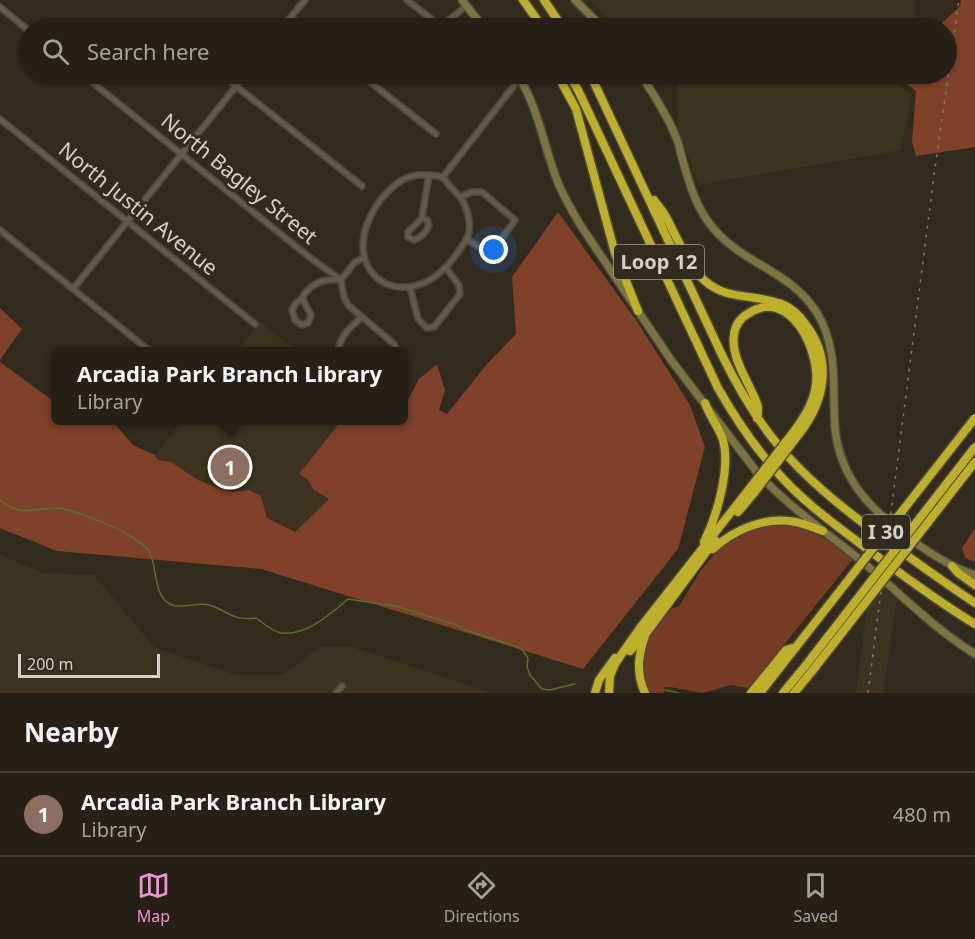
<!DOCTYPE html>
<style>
body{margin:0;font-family:"Noto Sans",sans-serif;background:#2e281f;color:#f1f3f6}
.scale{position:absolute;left:18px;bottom:15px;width:142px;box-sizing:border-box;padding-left:6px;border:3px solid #d5d0c8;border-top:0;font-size:16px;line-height:21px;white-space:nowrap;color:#d5d0c8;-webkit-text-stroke:4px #322b1e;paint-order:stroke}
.you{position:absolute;left:494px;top:250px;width:21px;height:21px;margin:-15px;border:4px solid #fff;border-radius:50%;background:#1a73e8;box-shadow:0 0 0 9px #1a73e833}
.badge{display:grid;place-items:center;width:39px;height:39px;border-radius:50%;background:#f391d6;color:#fff;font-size:20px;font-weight:700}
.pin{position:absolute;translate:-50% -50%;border:3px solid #fff;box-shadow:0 2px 6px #0006}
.popup{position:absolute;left:51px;top:347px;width:357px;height:78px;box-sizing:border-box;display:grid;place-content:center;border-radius:9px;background:#262016;filter:drop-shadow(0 2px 4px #0005);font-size:20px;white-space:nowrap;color:#a4a3a1}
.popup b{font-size:22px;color:#f1f3f6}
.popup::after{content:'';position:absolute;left:50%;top:100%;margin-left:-12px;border:12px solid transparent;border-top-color:#262016}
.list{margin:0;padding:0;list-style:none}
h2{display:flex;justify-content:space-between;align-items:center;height:78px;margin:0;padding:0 24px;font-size:26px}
h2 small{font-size:20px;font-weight:400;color:#a4a3a1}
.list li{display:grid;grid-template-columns:39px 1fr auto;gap:18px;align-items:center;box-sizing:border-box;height:84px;padding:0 24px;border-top:2px solid #423e35}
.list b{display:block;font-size:22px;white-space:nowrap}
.list p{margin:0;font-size:20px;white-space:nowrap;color:#a4a3a1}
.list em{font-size:20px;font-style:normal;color:#a4a3a1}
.icon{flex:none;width:33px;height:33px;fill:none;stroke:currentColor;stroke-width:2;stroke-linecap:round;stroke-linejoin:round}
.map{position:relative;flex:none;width:975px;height:693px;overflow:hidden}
.search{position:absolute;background:#262016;box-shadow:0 2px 4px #0004;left:18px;right:18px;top:18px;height:66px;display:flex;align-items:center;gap:15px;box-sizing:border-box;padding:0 21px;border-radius:33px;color:#a4a3a1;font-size:22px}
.sheet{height:162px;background:#262016}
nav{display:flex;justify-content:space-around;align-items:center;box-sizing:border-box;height:84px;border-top:2px solid #423e35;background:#262016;font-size:16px;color:#a4a3a1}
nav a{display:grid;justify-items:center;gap:3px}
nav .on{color:#f391d6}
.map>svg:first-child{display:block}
.built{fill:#3e3320}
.green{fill:#773c25}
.forest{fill:#7f412a}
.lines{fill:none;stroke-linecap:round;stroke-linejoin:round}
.stream{stroke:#5b6e2e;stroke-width:1.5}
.street-casing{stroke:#4e483d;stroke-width:8}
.secondary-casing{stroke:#4e483d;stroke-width:10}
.highway-casing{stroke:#4e483d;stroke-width:11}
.street{stroke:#625a4c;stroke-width:4.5}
.secondary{stroke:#7d7442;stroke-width:7}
.highway{stroke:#bdaf29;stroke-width:8}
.rail{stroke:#7d776c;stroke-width:1.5;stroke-dasharray:3 6;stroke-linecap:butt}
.highway-bridge-casing{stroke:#4e483d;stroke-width:11;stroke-linecap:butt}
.highway-bridge{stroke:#bdaf29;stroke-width:8}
.labels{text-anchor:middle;stroke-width:6;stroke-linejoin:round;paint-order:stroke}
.shield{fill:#322b1e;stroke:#a49e95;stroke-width:1.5}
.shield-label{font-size:20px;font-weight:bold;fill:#d5d0c8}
.street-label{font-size:21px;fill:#d5d0c8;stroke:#322b1e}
</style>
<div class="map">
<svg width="975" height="693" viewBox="0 0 975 693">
<rect width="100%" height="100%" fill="#322b1e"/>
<path class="built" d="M590,0H914V23L912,28H618Z
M655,74H883L912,94L901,150L699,185L678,129V84L665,85Z
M260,322L297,351L236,352Z
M182,421H341L299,474L307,479L314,490L329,499L295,533L267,518L261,496L249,490L231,492L198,480L171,462L158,460L155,455Z
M0,555L44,573L94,575L155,648L236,675H281L321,647L349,646L491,693H0Z
M871,577L897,599L883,693H856Z"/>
<path class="green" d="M771,525C807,524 826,538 853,559L749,688L731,685L702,693L670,687H664V693H648L641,668L645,646L651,635L671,609L679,606L701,570L720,548L743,532L757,528Z"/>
<path class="forest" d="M961,0H975V147L916,156L912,142L916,91L894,74H946V28H937L960,6Z
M558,212L638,323L690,405L705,447L678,549L583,669L261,569L57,551L0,528V362L56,403V420L115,421L114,423L133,445L155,455L158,460L171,462L198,480L216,487L231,492L249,490L261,496L267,518L295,532L329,499L314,490L307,479L299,474L341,421L404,420V403L407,402L419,379L437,364L445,390L439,410L447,414L487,364L516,334L512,277Z
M0,308L22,329L0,360Z
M975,528V562L965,558L962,548Z"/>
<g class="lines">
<path class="stream" d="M0,500C23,518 32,508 56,508C72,509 111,525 125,533C132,537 147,546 150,553C157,566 153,598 172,605C183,609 196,602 209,605C229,611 231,621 256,618C263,623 272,631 281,633C307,636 330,614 348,599L395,606L454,624L466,630L521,648L528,658L527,667L530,675L542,689L550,690L575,684
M665,690L679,693"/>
<defs>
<path id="street" d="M407,0L439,25L445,23L466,6
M0,7L28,30
M291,18L304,28
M282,28L305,0
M82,74L308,256L341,280L344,297L348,305L394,344L398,352
M221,74L362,186
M360,74L436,134
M0,119L255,324
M418,175C425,175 434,174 441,177C445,178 447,183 450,186C453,190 457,193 460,197C467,206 472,224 468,236C467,240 463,244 461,248C448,267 432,285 407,287C395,288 382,284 374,275C348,247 373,198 401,181C406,177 412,176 418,175Z
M443,177L520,78
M460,197L472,192H482L515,220L503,237L490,250L481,248L466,239
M422,218L427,220L429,225C426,233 422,237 414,240L408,237V232L422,218L429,175
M0,230L151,352
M410,287L418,319L427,328L434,327L460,294L459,285L446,268
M73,289L246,74
M302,298C311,283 324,278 341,280L354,263L363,258
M302,298L311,315L308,323L302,325L295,320L292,310L296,303Z
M338,352C340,336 350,327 362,317
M336,693L342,686"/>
<path id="secondary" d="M462,0L484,28
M575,0L603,28
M517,74C538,106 543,144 557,180C563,196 572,211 581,226L671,360L756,471C788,507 828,533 865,564C902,595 933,628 975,654
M640,74C653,93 667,115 676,137C679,143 680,151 682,158C689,183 696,208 713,228C744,265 790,270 817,313C839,349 832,389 835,428C840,480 872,511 912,540C932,555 951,567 975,575"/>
<path id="highway" d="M523,0L543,28
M544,0L563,28
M557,74L576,109L615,253L638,311
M569,74L579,92L718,388C735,418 753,445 776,471C802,501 834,524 866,548C902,575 937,601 975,624
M590,74L721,353C737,386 755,418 779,446C807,480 842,508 878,534C910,558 942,581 975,603
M654,200C658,206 664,212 667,219C677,237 689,268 705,281C726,300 753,294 778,303C790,306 799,315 806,325C833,360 825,401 799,434
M757,418C758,415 758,412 758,409C758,403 754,397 752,392C744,375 731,354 734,335C735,325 740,318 749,313C790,287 820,350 816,384C814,402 805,416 795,430
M738,512L754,493
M704,542C717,516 732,465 722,437C717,425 709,415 705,403
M713,549C735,529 766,516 796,522C805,524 814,528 823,531
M952,566L958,573L975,585
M630,651L647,632L715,540
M595,693L599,680L615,658
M609,693L610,676L615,664L621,655L640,628L750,488
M645,693C636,673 638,656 645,636
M751,693L786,650L796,647
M760,693L796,647
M783,693L806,665
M794,693L813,670"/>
</defs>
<use href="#street" class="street-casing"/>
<use href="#secondary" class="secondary-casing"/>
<use href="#highway" class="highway-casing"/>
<use href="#street" class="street"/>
<use href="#secondary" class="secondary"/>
<use href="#highway" class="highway"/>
<path class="rail" d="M868,693L934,175L959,0"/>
<defs>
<path id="highway-bridge" d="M750,488L795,430
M754,493L799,434
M796,647L975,418
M806,665L975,447
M813,670L975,462"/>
</defs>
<use href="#highway-bridge" class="highway-bridge-casing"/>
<use href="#highway-bridge" class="highway-bridge"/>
</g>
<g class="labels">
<g class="shield">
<rect x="614" y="245" width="90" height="34" rx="4.5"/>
<rect x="862" y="515" width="48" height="34" rx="4.5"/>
</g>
<g class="shield-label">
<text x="659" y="269">Loop 12</text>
<text x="886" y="539">I 30</text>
</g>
<g class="street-label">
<text transform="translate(239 179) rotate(39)" y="7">North Bagley Street</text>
<text transform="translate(138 209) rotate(39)" y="7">North Justin Avenue</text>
</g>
</g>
</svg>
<div class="scale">200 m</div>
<div class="you"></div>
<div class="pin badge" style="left:230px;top:467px;background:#8d6e63">1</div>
<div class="popup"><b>Arcadia Park Branch Library</b>Library</div>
<div class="search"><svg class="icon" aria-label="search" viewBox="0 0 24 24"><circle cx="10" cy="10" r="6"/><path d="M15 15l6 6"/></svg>Search here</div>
</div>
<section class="sheet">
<h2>Nearby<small></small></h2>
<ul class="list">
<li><span class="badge" style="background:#8d6e63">1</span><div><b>Arcadia Park Branch Library</b><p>Library</p></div><em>480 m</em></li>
</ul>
</section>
<nav>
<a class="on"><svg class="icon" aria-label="map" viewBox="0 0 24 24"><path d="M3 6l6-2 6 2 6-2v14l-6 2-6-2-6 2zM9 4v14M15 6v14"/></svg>Map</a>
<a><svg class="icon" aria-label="directions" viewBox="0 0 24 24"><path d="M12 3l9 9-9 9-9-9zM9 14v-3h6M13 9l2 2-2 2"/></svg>Directions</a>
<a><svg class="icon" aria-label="saved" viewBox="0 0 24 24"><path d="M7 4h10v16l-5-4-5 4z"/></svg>Saved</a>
</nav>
